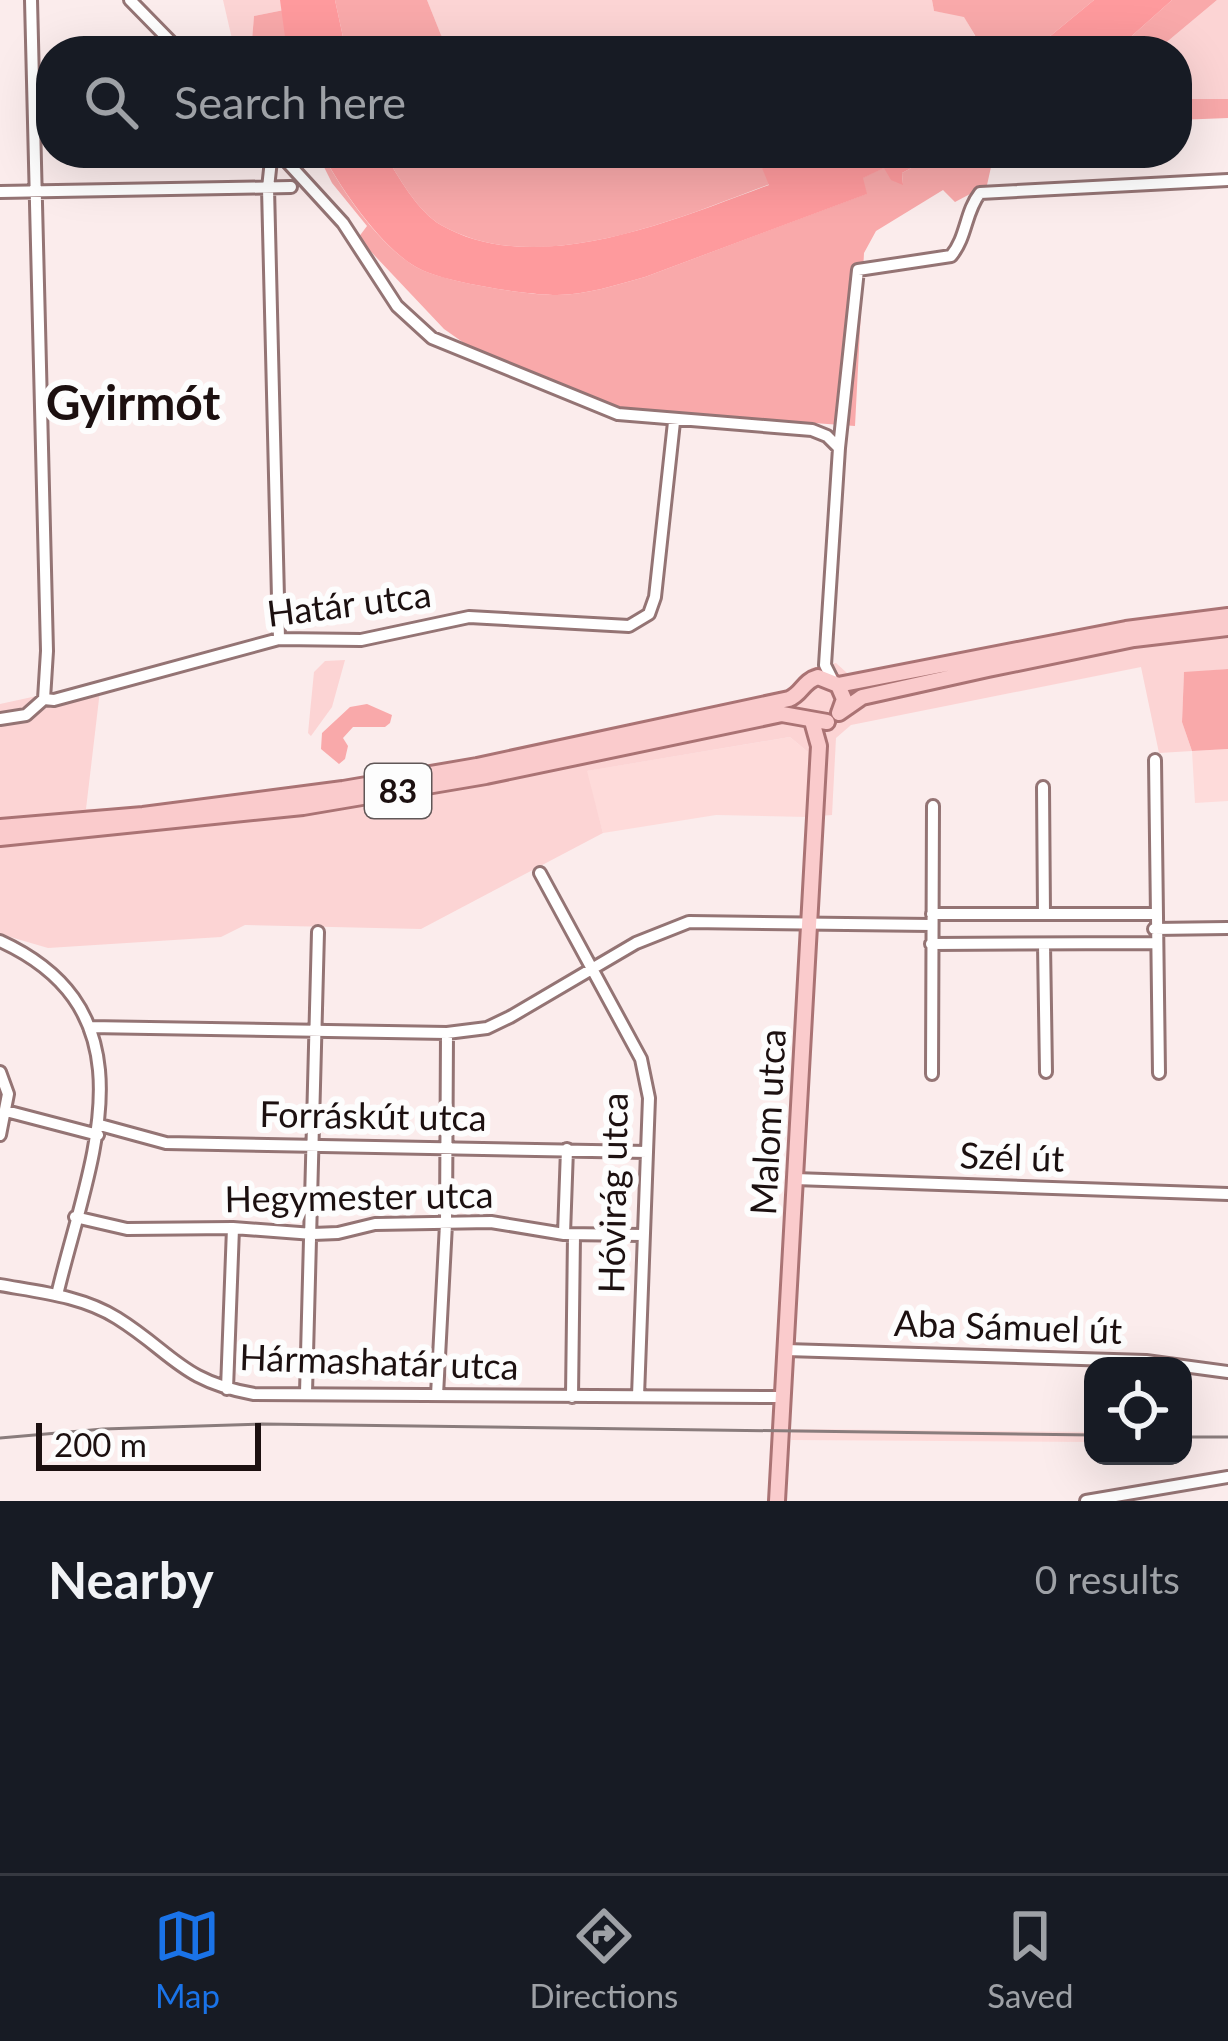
<!DOCTYPE html>
<meta charset="utf-8">
<style>
body{margin:0;font-family:Lato,sans-serif;background:#20242c;color:#f1f3f6}
.controls{position:absolute;right:36px;bottom:36px;display:grid;overflow:hidden;border-radius:24px;box-shadow:0 12px 48px #0002}
.controls button{width:108px;height:108px;display:grid;place-items:center;padding:0;border:0;border-bottom:3px solid #363941;background:#171b24;color:#f1f3f6;font:60px sans-serif}
.scale{position:absolute;left:36px;bottom:30px;width:225px;box-sizing:border-box;padding-left:12px;border:6px solid #1c1010;border-top:0;font-size:33px;line-height:42px;white-space:nowrap;color:#1c1010;-webkit-text-stroke:9px #fdfdfd;paint-order:stroke}
.list{margin:0;padding:0;list-style:none}
h2{display:flex;justify-content:space-between;align-items:center;height:156px;margin:0;padding:0 48px;font-size:51px}
h2 small{font-size:39px;font-weight:400;color:#9ea1a6}
.icon{flex:none;width:66px;height:66px;fill:none;stroke:currentColor;stroke-width:2;stroke-linecap:round;stroke-linejoin:round}
.map{position:relative;flex:none;width:1228px;height:1501px;overflow:hidden}
.search{position:absolute;background:#171b24;box-shadow:0 12px 48px #0002;left:36px;right:36px;top:36px;height:132px;display:flex;align-items:center;gap:30px;box-sizing:border-box;padding:0 42px;border-radius:48px;color:#9ea1a6;font-size:45px}
.sheet{height:372px;background:#171b24}
nav{display:flex;justify-content:space-around;align-items:center;box-sizing:border-box;height:168px;border-top:3px solid #363941;background:#171b24;font-size:33px;color:#9ea1a6}
nav a{display:grid;justify-items:center;gap:6px}
nav .on{color:#1a73e8}
.map>svg:first-child{display:block}
.built{fill:#fedbda}
.green{fill:#fcd4d4}
.forest{fill:#f9a9aa}
.water{fill:#fe9a9d}
.lines{fill:none;stroke-linecap:round;stroke-linejoin:round}
.minor-casing{stroke:#947474;stroke-width:16}
.major-casing{stroke:#aa7374;stroke-width:20}
.minor{stroke:#fff;stroke-width:10}
.major{stroke:#facbcc;stroke-width:14}
.rail{stroke:#8a7c7c;stroke-width:3}
.labels{text-anchor:middle;stroke-width:12;stroke-linejoin:round;paint-order:stroke}
.shield{fill:#fdfdfd;stroke:#605757;stroke-width:3}
.shield-label{font-size:33px;font-weight:bold;fill:#1c1010}
.street-label{font-size:36px;fill:#1c1010;stroke:#fdfdfd}
.district-label{font-size:48px;font-weight:bold;fill:#1c1010;stroke:#fdfdfd}
</style>
<div class="map">
<svg width="1228" height="1501" viewBox="0 0 1228 1501">
<rect width="100%" height="100%" fill="#fbecec"/>
<path class="built" d="M790,737L808,752L807,817L716,815L603,833L586,771Z
M1228,749V801L1195,803L1192,751Z
M792,1429L1093,1432V1442L791,1440Z"/>
<path class="green" d="M223,0H280L284,10L254,16L252,40L232,39Z
M427,0H932L934,11L964,16L976,38L958,51H454L441,35Z
M1217,0H1228V99H1177V51H1156Z
M1228,607V669L1184,673L1182,722L1192,751L1159,753L1141,667L851,725L836,738L832,815L807,817L808,752L790,737L587,771L603,833L421,929L245,925L221,937L48,948L0,934V704L101,682L86,809L182,806L299,794L797,693L811,668L836,663L859,684C981,655 1103,623 1228,607Z
M345,660L332,707L311,736L308,733L314,672L325,661Z"/>
<path class="forest" d="M335,0H427L441,35L454,51H346Z
M932,0H1094L1032,51H958L976,37L964,17L934,11Z
M1172,0H1217L1156,51H1115Z
M284,10L287,51H232V39L252,40L254,16Z
M1177,99H1228V118L1177,120Z
M317,153H322C341,190 380,246 416,267C442,282 522,294 553,295C583,296 616,285 645,277L866,194L862,178L885,167L903,184L902,173L939,153H1019L993,158L987,185L955,202L943,190L876,231L864,253L855,426L625,409L575,395L471,348L444,329L358,238L367,226L332,183Z
M384,153H797L762,167L770,184C676,219 537,280 441,225C417,211 398,176 384,153Z
M1228,669V749L1192,751L1182,722L1184,672Z
M367,704L392,715L390,723L385,727H353L343,738L348,746L345,759L339,764L321,749L322,733L350,707Z"/>
<path class="water" d="M280,0H335L346,51H287Z
M1094,0H1172L1115,51H1032Z
M322,153H384C398,176 417,211 441,225C536,280 676,219 769,185L762,168L797,153H839L846,160L861,161L872,153H939L902,173L903,185L891,180L884,168L863,178L867,194L645,277C616,285 583,296 553,295C522,294 441,282 416,267C381,247 341,189 322,153Z"/>
<g class="lines">
<defs>
<path id="minor" d="M31,0L47,651L44,699
M130,0L180,51
M276,153L271,160L268,188L279,639
M279,153L343,223L397,306L432,338L618,414L812,430L827,436L839,448
M0,192L291,187
M832,679L825,665L839,448L858,270L951,256C967,237 965,212 980,193L1228,180
M0,719L26,715L44,699L54,700L279,639L361,640L469,617L629,626L649,614L655,597L674,422
M1155,760L1159,1073
M1043,787L1044,914
M540,873L641,1059L649,1098L638,1396
M932,914H1154
M1154,929L1228,928
M0,941C160,1014 87,1167 57,1295
M931,944L1155,943
M1044,944L1046,1072
M89,1027L447,1033L487,1028L510,1017L636,943L689,922L931,925
M0,1072L8,1094L0,1135
M932,1074L933,806
M6,1111L98,1135
M100,1125L166,1143L647,1152
M795,1179L1228,1194
M75,1217L127,1229L233,1228L313,1234L338,1233L375,1224L491,1222L564,1234L643,1235
M564,1234L567,1149
M0,1285C39,1292 82,1296 117,1318C173,1353 181,1381 254,1394L784,1397
M786,1350L1146,1361L1228,1372
M227,1389L233,1228
M306,1393L318,932
M437,1395L446,1224L447,1033
M572,1397L574,1235
M1086,1501L1228,1477"/>
<path id="major" d="M838,685L1126,629L1228,616
M839,713L862,697L988,669L1134,639L1228,628
M0,827L143,815L343,789L477,766L789,699C802,694 803,681 818,677L838,685L844,699L839,713
M0,838L303,807L486,776L782,714L827,722
M777,1501L819,746L812,721"/>
</defs>
<use href="#minor" class="minor-casing"/>
<use href="#major" class="major-casing"/>
<use href="#minor" class="minor"/>
<use href="#major" class="major"/>
<path class="rail" d="M1183,1437H1228
M0,1438L103,1429L262,1424L1093,1435"/>
</g>
<g class="labels">
<rect class="shield" x="365" y="764" width="66" height="54" rx="9"/>
<g class="shield-label">
<text x="398" y="803">83</text>
</g>
<g class="street-label">
<text transform="translate(349 604) rotate(-7)" y="13">Határ utca</text>
<text transform="translate(373 1116) rotate(1)" y="13">Forráskút utca</text>
<text transform="translate(768 1122) rotate(-87)" y="13">Malom utca</text>
<text transform="translate(1012 1157) rotate(2)" y="13">Szél út</text>
<text transform="translate(613 1193) rotate(-89)" y="13">Hóvirág utca</text>
<text transform="translate(359 1197) rotate(-1)" y="13">Hegymester utca</text>
<text transform="translate(1008 1327) rotate(2)" y="13">Aba Sámuel út</text>
<text transform="translate(379 1362) rotate(2)" y="13">Hármashatár utca</text>
</g>
<g class="district-label">
<text x="133" y="420">Gyirmót</text>
</g>
</g>
</svg>
<div class="controls">
<button><svg class="icon" aria-label="locate" viewBox="0 0 24 24"><circle cx="12" cy="12" r="6"/><path d="M12 2v4M12 18v4M2 12h4M18 12h4"/></svg></button>
</div>
<div class="scale">200 m</div>
<div class="search"><svg class="icon" aria-label="search" viewBox="0 0 24 24"><circle cx="10" cy="10" r="6"/><path d="M15 15l6 6"/></svg>Search here</div>
</div>
<section class="sheet">
<h2>Nearby<small>0 results</small></h2>
<ul class="list">
</ul>
</section>
<nav>
<a class="on"><svg class="icon" aria-label="map" viewBox="0 0 24 24"><path d="M3 6l6-2 6 2 6-2v14l-6 2-6-2-6 2zM9 4v14M15 6v14"/></svg>Map</a>
<a><svg class="icon" aria-label="directions" viewBox="0 0 24 24"><path d="M12 3l9 9-9 9-9-9zM9 14v-3h6M13 9l2 2-2 2"/></svg>Directions</a>
<a><svg class="icon" aria-label="saved" viewBox="0 0 24 24"><path d="M7 4h10v16l-5-4-5 4z"/></svg>Saved</a>
</nav>
